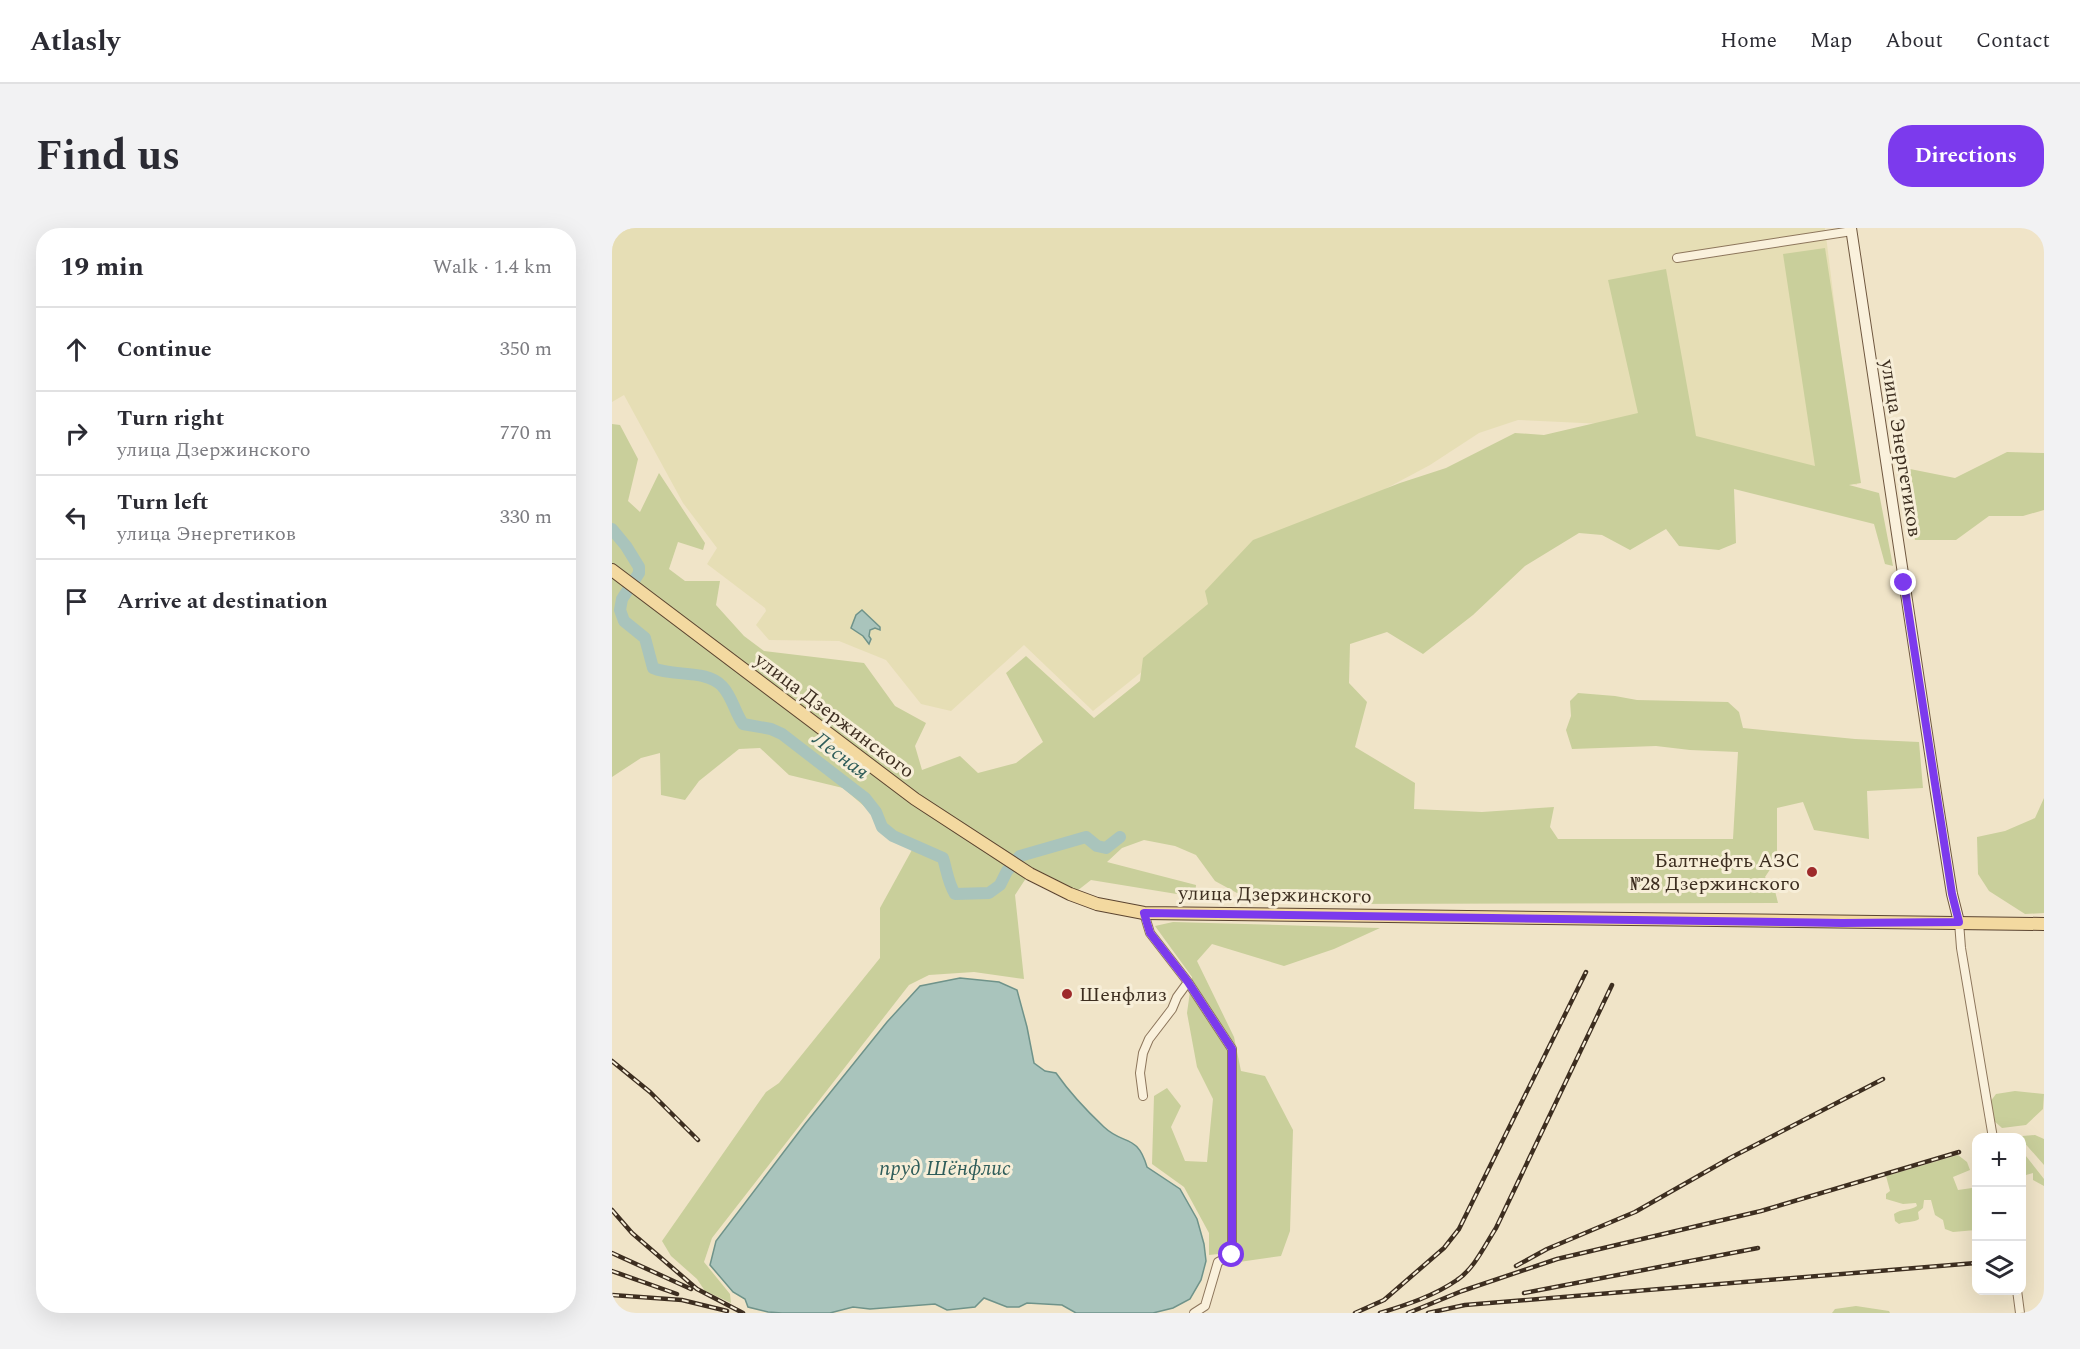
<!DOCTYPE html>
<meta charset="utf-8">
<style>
body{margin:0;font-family:Spectral,serif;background:#f2f2f3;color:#2b2b33}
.controls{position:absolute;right:18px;bottom:18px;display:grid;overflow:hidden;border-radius:12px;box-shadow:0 6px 24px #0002}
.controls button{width:54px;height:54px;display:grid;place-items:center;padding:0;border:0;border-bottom:2px solid #e1e1e2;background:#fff;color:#2b2b33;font:30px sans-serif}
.stop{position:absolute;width:18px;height:18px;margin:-14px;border:4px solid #7c3aed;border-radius:50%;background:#fff}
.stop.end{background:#7c3aed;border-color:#fff;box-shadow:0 2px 6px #0008}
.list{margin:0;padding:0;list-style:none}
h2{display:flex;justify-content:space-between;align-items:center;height:78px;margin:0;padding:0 24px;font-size:26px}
h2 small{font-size:20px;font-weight:400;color:#7c7c81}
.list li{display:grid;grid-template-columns:39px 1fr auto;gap:18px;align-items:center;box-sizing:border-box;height:84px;padding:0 24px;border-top:2px solid #e1e1e2}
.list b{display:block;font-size:22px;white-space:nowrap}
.list p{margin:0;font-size:20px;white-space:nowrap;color:#7c7c81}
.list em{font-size:20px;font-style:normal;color:#7c7c81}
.icon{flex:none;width:33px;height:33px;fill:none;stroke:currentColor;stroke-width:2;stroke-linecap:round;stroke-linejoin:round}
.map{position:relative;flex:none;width:1432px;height:1085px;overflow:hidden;border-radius:24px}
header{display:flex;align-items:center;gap:36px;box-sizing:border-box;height:84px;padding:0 30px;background:#fff;border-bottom:2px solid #e1e1e2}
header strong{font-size:28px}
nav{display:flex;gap:33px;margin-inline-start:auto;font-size:21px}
.intro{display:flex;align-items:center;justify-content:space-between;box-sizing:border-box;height:144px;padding:0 36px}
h1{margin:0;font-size:42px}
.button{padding:15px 27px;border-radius:24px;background:#7c3aed;color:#fff;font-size:21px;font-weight:700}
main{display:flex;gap:36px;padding:0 36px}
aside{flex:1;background:#fff;border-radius:24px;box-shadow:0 6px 24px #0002}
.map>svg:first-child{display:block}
.farmland{fill:#e6deb5}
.green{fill:#c9cf9b}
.water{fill:#a9c4bc;stroke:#6f938a;stroke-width:1.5}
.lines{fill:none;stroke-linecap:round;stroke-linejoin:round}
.river{stroke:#a9c4bc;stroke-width:12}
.street-casing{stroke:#8d765c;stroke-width:10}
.secondary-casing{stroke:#6f573f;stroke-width:12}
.primary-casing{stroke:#5b4430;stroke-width:14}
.street{stroke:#faf1dc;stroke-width:8}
.secondary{stroke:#faf1dc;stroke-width:10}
.primary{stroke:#f3d9a0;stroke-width:12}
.rail-casing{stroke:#3d2e20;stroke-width:4.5}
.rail{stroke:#f7eed8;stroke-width:2;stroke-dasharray:7;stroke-linecap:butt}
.route{stroke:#7c3aed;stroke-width:8}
.poi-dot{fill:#9e2a2b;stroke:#f7eed8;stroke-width:2}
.labels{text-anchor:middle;stroke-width:6;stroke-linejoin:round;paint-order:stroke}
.street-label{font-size:20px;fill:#3d2e20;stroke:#f7eed8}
.poi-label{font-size:20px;fill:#3d2e20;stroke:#f7eed8;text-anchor:end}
.water-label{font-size:21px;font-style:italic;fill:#2f5d5a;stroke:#f7eed8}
</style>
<header>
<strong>Atlasly</strong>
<nav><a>Home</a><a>Map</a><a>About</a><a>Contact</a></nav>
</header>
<div class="intro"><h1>Find us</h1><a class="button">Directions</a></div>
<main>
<aside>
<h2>19 min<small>Walk · 1.4 km</small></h2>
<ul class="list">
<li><svg class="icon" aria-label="ahead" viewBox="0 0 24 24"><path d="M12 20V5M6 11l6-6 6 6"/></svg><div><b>Continue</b></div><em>350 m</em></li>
<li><svg class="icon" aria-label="right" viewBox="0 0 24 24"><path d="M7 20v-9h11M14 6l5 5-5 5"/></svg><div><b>Turn right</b><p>улица Дзержинского</p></div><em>770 m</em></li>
<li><svg class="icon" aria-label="left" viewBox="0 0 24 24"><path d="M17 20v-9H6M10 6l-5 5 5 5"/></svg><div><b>Turn left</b><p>улица Энергетиков</p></div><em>330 m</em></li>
<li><svg class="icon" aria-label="arrive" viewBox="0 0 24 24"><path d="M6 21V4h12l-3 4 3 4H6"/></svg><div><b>Arrive at destination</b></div></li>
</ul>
</aside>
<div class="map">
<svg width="1432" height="1085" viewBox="0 0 1432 1085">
<rect width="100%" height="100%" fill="#f0e4c8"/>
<path class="farmland" d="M0,0H1213L1245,257L1089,213L992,196L906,192L867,205L818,237L747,275L603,385L481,483L412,417L339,483L309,476L274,432L227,413L157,412L144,397L154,383L153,380L95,336L105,320L71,275L12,167L0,174Z"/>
<path class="green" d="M1213,20L1249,255L1237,257L1267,265L1281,338L1273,336L1262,296L1122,261L1124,315L1107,322L1067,318L1054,301L1018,322L990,307L967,305L913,338L861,387L811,426L775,404L738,416L737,455L755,474L743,519L803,555L802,581L870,584L942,579L938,599L946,611H1121L1126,524L1078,522L1044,518L960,521L954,502L959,488L958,473L966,465L1003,468L1025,472L1116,474L1127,484L1131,500L1243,511L1307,514L1311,560L1255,563L1257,611L1202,602L1191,574L1165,580V631L1153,649L1163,663L1166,675L726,676L625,665L603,653L584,627L563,618L532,612L510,620L495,634L584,657L583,669L479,652L465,663L420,641L403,667L412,751L362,744L317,747L297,757L100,1010L92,1034L118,1066L119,1075L93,1063L85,1051L59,1028L50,1013L154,864L167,855L268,730V680L301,620L231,560L177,547L148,520L127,521L87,553L73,572L49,567L48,525L29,530L0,549V196L8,197L26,231L16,273L28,284L47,245L93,315L91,322L66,314L57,341L73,353H108L104,377L132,408L152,423L252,435L283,478L314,495L303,518L310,542L348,528L366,545L404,535L431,514L394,445L414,428L482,490L528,453L531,430L596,376L593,363L641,312L788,255L834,240L903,205L932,207L1026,185L996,52L1054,41L1084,208L1203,238L1171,26Z
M1395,224L1432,225V282L1411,288H1377L1344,312H1303L1293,240L1343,250Z
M1432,570V685L1413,686L1377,663L1366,646L1365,609L1393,603L1423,590Z
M561,694L768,700L722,721L672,738L600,716L585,733L622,809L629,843L653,848L681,902L678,1003L669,1028L627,1034L626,1024L597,1027V1005L572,959L540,936L542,868L555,860L569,878L559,899L573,933L595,934L601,871L585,839L575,785L580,749L543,698Z
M1403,863L1432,866L1431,881L1414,897L1390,900L1381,892L1378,874L1384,866Z
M1423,907L1432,911V937L1410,912V910L1399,909Z
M1410,923L1432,951V958L1421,952V945L1414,947L1410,945Z
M1346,927L1355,934L1358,942L1341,949L1346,962L1360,960L1364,969V1002L1341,1004L1333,1001L1331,992L1323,987L1319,972H1312L1311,980L1306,984L1307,991C1302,995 1293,993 1287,996L1283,993L1282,986C1290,980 1298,983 1305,978L1304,975L1291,976L1274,971V966L1278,963L1274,948Z
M1244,1078L1277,1083L1278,1085H1220L1223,1081Z"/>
<path class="water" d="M250,382L268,399V402L263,400L258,402L257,408L259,411L257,416L251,408L239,400L244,387Z
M348,750L387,754L405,762L415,799L422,835L433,843L444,845C458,865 475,883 492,899C512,918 525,905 535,939L568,961L585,991L592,1016L594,1033L589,1052L578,1071L561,1080L541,1085H464L450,1077L415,1075L407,1079H395L372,1070L363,1079L335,1082L323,1076L258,1081L241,1079L218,1085H170L156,1084L136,1079L133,1071L121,1064L98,1037L104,1013L193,896L275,794L308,758Z"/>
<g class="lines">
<path class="river" d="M0,301L14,318L27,339V345L10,371L8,382L12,393L33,410L41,440C61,449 94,441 110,458C120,468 123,485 131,496L159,501L170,506L253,570L264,584L270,599L281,608L331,630C335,643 336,655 343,666L377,665L388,657L395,643L408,628L474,609L485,618L494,620L508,609"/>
<defs>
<path id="street" d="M1065,30L1240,3
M532,685L538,705L576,754L620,821V1027L606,1034L593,1078L582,1085
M1347,694L1349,720L1381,910
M531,868L528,845L531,825L537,811L560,781L565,769L576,754
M1405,1062L1408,1085"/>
<path id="secondary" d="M1239,0L1324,565L1340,666L1347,694"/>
<path id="primary" d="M0,342L303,571L418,646L458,666L485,676L532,685L1432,696"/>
</defs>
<use href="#street" class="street-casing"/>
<use href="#secondary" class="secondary-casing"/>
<use href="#primary" class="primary-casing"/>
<use href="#street" class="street"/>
<use href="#secondary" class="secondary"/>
<use href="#primary" class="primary"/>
<defs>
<path id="rail" d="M0,833L38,864L86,912
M0,982L20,1005L85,1061L131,1085
M0,1025L79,1061
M904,1038L935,1021L1023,984L1118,930L1271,851
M0,1043L65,1066
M912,1065L1146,1020
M0,1067L70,1072L115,1083
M743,1085L772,1072L832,1020L847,1001L974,744
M768,1085C794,1077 822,1068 845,1052C862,1041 873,1017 884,1000L1000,757
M796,1085L850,1063L945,1031L1149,983L1347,924
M816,1085L853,1077L1364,1035"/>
</defs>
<use href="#rail" class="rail-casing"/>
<use href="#rail" class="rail"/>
</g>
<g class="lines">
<path class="route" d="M620,1027V821L576,754L538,705L532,685L1230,695L1347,694L1340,666L1292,355"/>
</g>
<g class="poi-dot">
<circle cx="1200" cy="644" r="6"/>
<circle cx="455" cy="766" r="6"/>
</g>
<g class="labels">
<g class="street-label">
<text transform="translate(1290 220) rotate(81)" y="7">улица Энергетиков</text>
<text transform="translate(223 487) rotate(37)" y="7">улица Дзержинского</text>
<text transform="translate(663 666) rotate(1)" y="7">улица Дзержинского</text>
</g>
<g class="poi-label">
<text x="1188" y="639">Балтнефть АЗС<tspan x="1188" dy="23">№28 Дзержинского</tspan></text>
<text x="467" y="773" text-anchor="start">Шенфлиз</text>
</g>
<g class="water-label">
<text transform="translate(229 527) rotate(37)" y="7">Лесная</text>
<text x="333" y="947">пруд Шёнфлис</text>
</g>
</g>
</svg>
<div class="controls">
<button>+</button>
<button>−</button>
<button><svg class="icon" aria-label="layers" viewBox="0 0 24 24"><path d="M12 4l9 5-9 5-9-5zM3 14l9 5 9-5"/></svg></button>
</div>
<div class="stop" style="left:620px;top:1027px"></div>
<div class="stop end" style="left:1292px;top:355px"></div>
</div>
</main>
